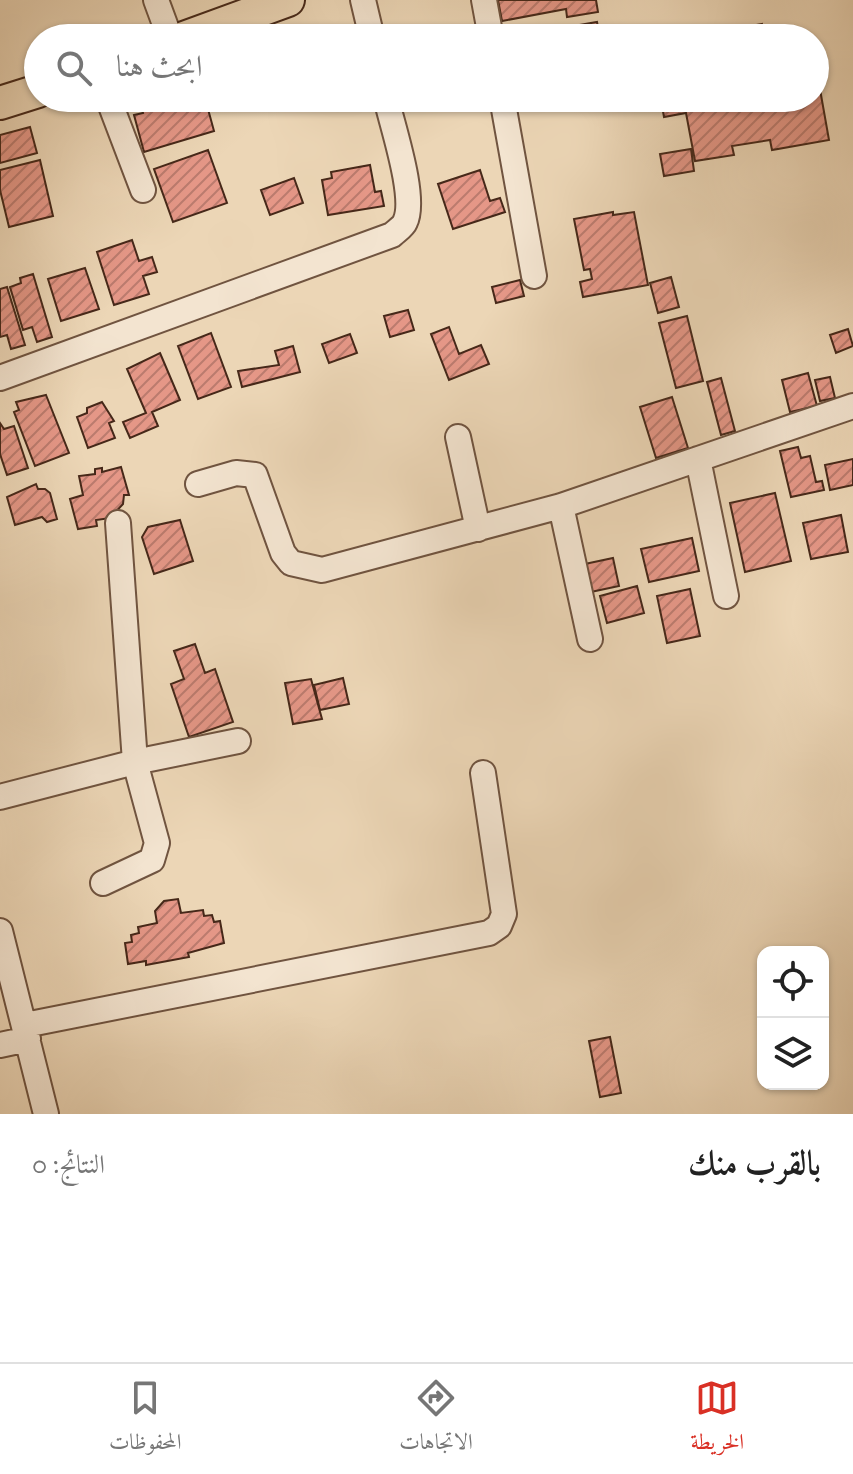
<!DOCTYPE html>
<html lang="ar">
<meta charset="utf-8">
<style>
body{margin:0;font-family:"IM FELL Great Primer",Amiri,serif;background:#f6f6f6;color:#222;direction:rtl}
.controls{position:absolute;right:24px;bottom:24px;display:grid;overflow:hidden;border-radius:16px;box-shadow:0 2px 6px #0004}
.controls button{width:72px;height:72px;display:grid;place-items:center;padding:0;border:0;border-bottom:2px solid #e0e0e0;background:#fff;color:#222;font:40px sans-serif}
.list{margin:0;padding:0;list-style:none}
h2{display:flex;justify-content:space-between;align-items:center;height:104px;margin:0;padding:0 32px;font-size:34px}
h2 small{font-size:26px;font-weight:400;color:#767676}
.icon{flex:none;width:44px;height:44px;fill:none;stroke:currentColor;stroke-width:2;stroke-linecap:round;stroke-linejoin:round}
.map{position:relative;flex:none;width:853px;height:1114px;overflow:hidden;direction:ltr}
.search{position:absolute;background:#fff;box-shadow:0 2px 6px #0004;left:24px;right:24px;top:24px;height:88px;display:flex;align-items:center;gap:20px;box-sizing:border-box;padding:0 28px;border-radius:44px;color:#767676;font-size:30px}
.sheet{height:248px;background:#fff}
nav{display:flex;justify-content:space-around;align-items:center;box-sizing:border-box;height:112px;border-top:2px solid #e0e0e0;background:#fff;font-size:22px;color:#767676}
nav a{display:grid;justify-items:center;gap:4px}
nav .on{color:#d93025}
.map>svg:first-child{display:block}
.building{fill:url(#building-hatch);stroke:#462819;stroke-width:2}
.lines{fill:none;stroke-linecap:round;stroke-linejoin:round}
.minor-casing{stroke:#705440;stroke-width:28}
.major-casing{stroke:#462819;stroke-width:36}
.minor{stroke:#f3e4d0;stroke-width:24}
.major{stroke:#ecd6b6;stroke-width:32}
</style>
<div class="map">
<svg width="853" height="1114" viewBox="0 0 853 1114">
<defs>
<pattern id="building-hatch" width="6" height="6" patternUnits="userSpaceOnUse" patternTransform="scale(2)"><rect width="6" height="6" fill="#e59787"/><path d="M-1 1l2-2M0 6l6-6M5 7l2-2" fill="none" stroke="#bb7b6e"/></pattern>
</defs>
<rect width="100%" height="100%" fill="#ecd6b6"/>
<filter id="stains"><feTurbulence type="fractalNoise" baseFrequency=".0025" numOctaves="4"/><feColorMatrix values="0 0 0 0 .2 0 0 0 0 .09 0 0 0 0 .02 0 0 0 .5 -.17"/></filter>
<radialGradient id="worn" r=".72"><stop offset=".6" stop-color="#630" stop-opacity="0"/><stop offset="1" stop-color="#630" stop-opacity=".3"/></radialGradient>
<path class="building" d="M498,0H596L598,12L567,17L566,9L502,21Z
M597,22L600,38H540L539,32Z
M762,24L765,38H686Z
M277,30L280,38H253Z
M818,78L829,140L772,150L770,140L732,146L734,155L695,161L686,113L664,117L661,100L675,98H815V79Z
M161,98H205L214,131L144,152L134,115L143,113L141,104Z
M208,98H241V99L212,109Z
M30,127L37,153L0,163V135Z
M691,149L694,171L664,176L660,154Z
M208,150L227,203L173,222L154,169Z
M40,160L53,216L9,227L0,190V170Z
M370,165L375,192L381,191L384,206L328,215L322,180L332,178L331,172Z
M480,170L490,201L500,198L505,212L453,229L438,184Z
M294,178L303,203L270,215L261,190Z
M613,212V215L634,212L648,285L583,297L580,282L592,279L590,269L584,270L574,219Z
M132,240L139,261L152,257L157,272L143,276L149,294L114,305L97,252Z
M85,268L99,309L61,321L48,279Z
M33,274L52,337L37,342L32,327L23,330L10,287L21,283L20,278Z
M671,277L679,307L658,313L650,283Z
M520,280L524,296L496,303L492,287Z
M7,287L25,345L11,349L7,335L0,337V289Z
M408,310L414,330L390,337L384,316Z
M687,316L703,381L676,388L659,323Z
M449,327L459,354L481,345L489,364L449,380L431,334Z
M848,329L853,346L836,353L830,335Z
M211,333L231,387L198,399L178,346Z
M350,334L357,353L329,363L322,344Z
M293,346L300,372L242,387L238,371L279,365L275,351Z
M160,353L180,400L152,412L158,426L130,438L123,422L146,413L127,369Z
M808,373L817,406L790,412L782,380Z
M830,377L835,398L820,401L815,380Z
M721,378L735,431L721,435L707,382Z
M46,395L69,453L35,466L14,412L19,410L16,402Z
M672,397L688,448L656,458L640,407Z
M102,402L114,421L109,423L115,438L88,448L77,417L87,413V408Z
M0,423L4,429L14,426L28,468L7,475L0,454Z
M798,447L801,458L810,456L816,482L822,481L824,490L791,497L780,451Z
M853,459V485L830,490L825,465Z
M121,467L129,495H124L123,504L110,518L96,520L97,526L78,529L70,499L83,495L79,476L95,474V469L102,468V472Z
M36,484L38,489H45L50,493L57,519L47,522L42,517L15,525L7,497Z
M775,493L791,561L745,572L730,503Z
M841,515L848,552L811,559L803,523Z
M180,520L193,561L154,574L142,537L148,527Z
M692,538L699,571L649,582L641,549Z
M613,558L619,586L586,593L580,565Z
M637,586L644,613L607,623L600,596Z
M690,589L700,636L667,643L657,596Z
M195,644L205,673L215,669L233,722L189,737L171,684L184,679L174,651Z
M343,678L349,704L320,710L314,685Z
M311,679L322,719L293,724L285,683Z
M178,899L181,913L203,910L204,916L212,915L214,922L220,921L224,943L188,953L189,957L146,965V961L128,964L125,943L132,942L131,935L139,933L138,927L157,923L155,911L164,901Z
M610,1037L621,1093L600,1097L589,1041Z"/>
<g class="lines">
<defs>
<path id="minor" d="M156,0L170,38
M363,0L372,38
M484,0L491,38
M108,98L143,190
M502,98L534,276
M0,378L392,235C396,231 403,227 405,222C417,198 392,125 386,98
M458,437L478,529
M698,459L726,596
M198,484L236,473L255,475L283,553L291,563L322,570L561,506L853,406
M561,506L590,639
M0,797L135,762L118,523
M103,883L152,860L157,843L135,762L238,741
M0,931L46,1114
M25,1025L489,933L499,926L504,914L483,773
M0,1045L28,1039"/>
<path id="major" d="M184,38L288,0
M0,103L38,91"/>
</defs>
<use href="#minor" class="minor-casing"/>
<use href="#major" class="major-casing"/>
<use href="#minor" class="minor"/>
<use href="#major" class="major"/>
</g>
<rect width="100%" height="100%" filter="url(#stains)"/>
<rect width="100%" height="100%" fill="url(#worn)"/>
</svg>
<div class="controls">
<button><svg class="icon" aria-label="locate" viewBox="0 0 24 24"><circle cx="12" cy="12" r="6"/><path d="M12 2v4M12 18v4M2 12h4M18 12h4"/></svg></button>
<button><svg class="icon" aria-label="layers" viewBox="0 0 24 24"><path d="M12 4l9 5-9 5-9-5zM3 14l9 5 9-5"/></svg></button>
</div>
<div class="search"><svg class="icon" aria-label="search" viewBox="0 0 24 24"><circle cx="10" cy="10" r="6"/><path d="M15 15l6 6"/></svg>ابحث هنا</div>
</div>
<section class="sheet">
<h2>بالقرب منك<small>النتائج: 0</small></h2>
<ul class="list">
</ul>
</section>
<nav>
<a class="on"><svg class="icon" aria-label="map" viewBox="0 0 24 24"><path d="M3 6l6-2 6 2 6-2v14l-6 2-6-2-6 2zM9 4v14M15 6v14"/></svg>الخريطة</a>
<a><svg class="icon" aria-label="directions" viewBox="0 0 24 24"><path d="M12 3l9 9-9 9-9-9zM9 14v-3h6M13 9l2 2-2 2"/></svg>الاتجاهات</a>
<a><svg class="icon" aria-label="saved" viewBox="0 0 24 24"><path d="M7 4h10v16l-5-4-5 4z"/></svg>المحفوظات</a>
</nav>
